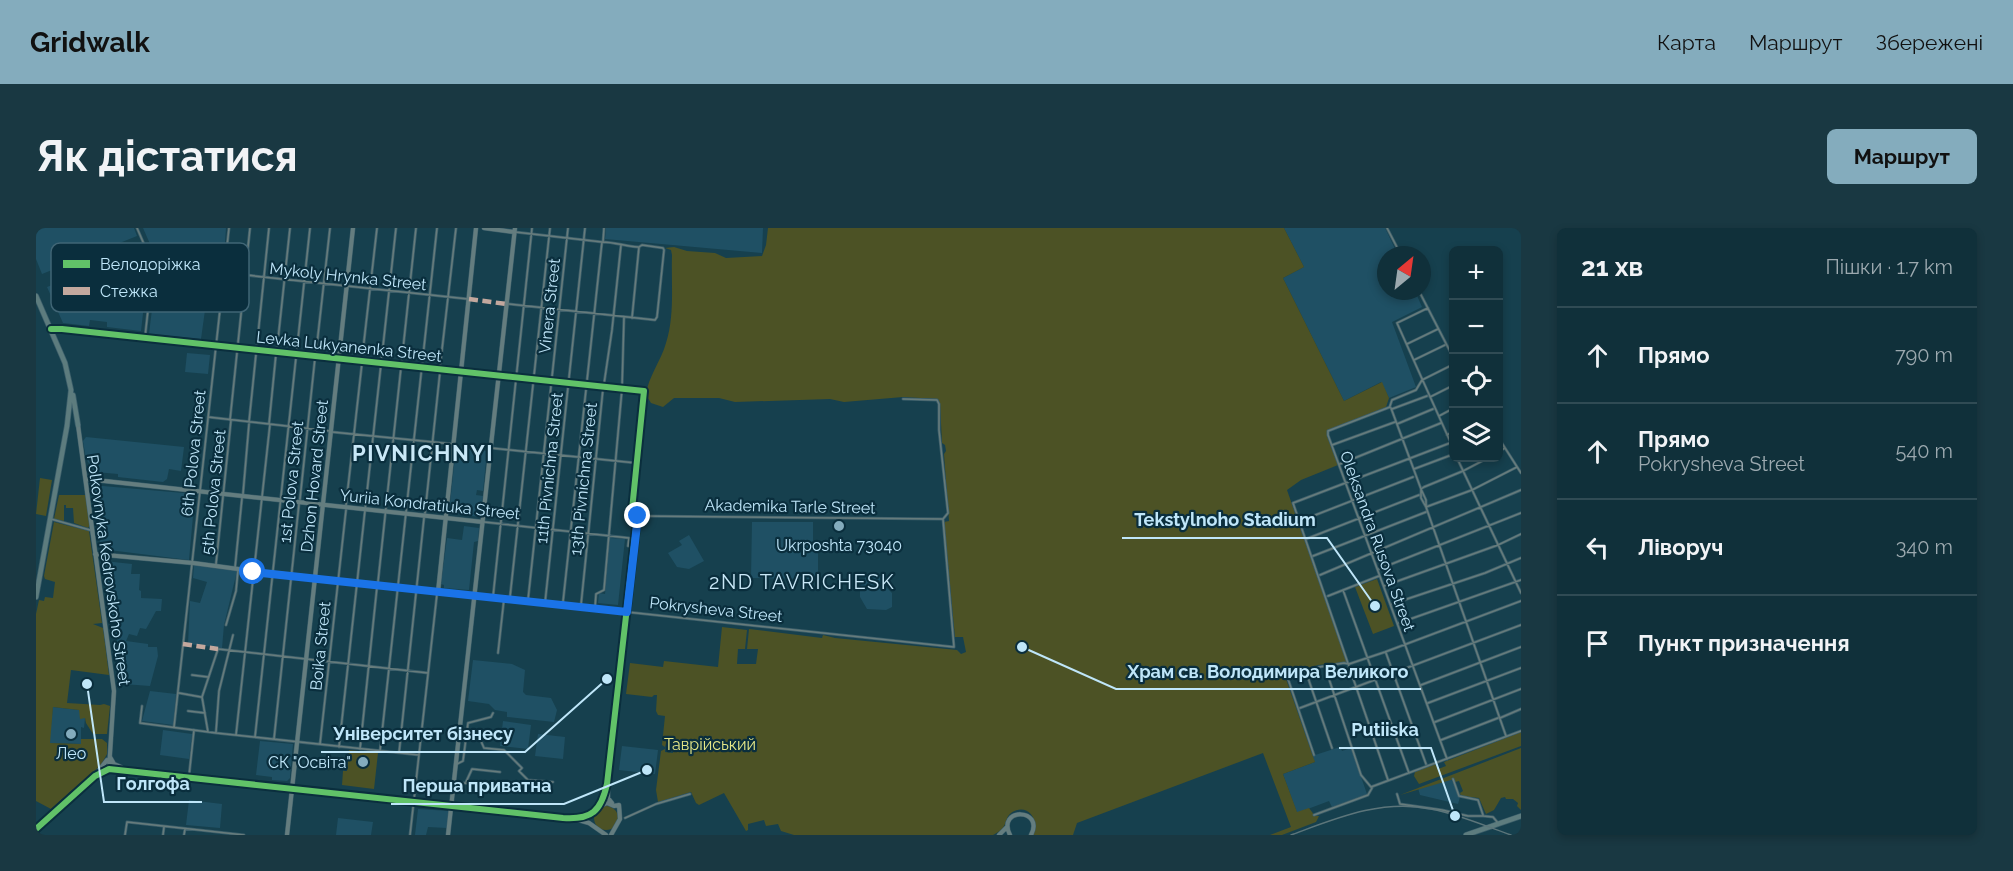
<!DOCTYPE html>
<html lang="uk">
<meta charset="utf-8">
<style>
body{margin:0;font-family:Raleway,sans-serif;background:#193842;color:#f1f3f6}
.controls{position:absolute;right:18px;top:18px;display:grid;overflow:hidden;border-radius:9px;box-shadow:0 3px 9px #0003}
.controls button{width:54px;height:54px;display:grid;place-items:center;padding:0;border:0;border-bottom:2px solid #304b54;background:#10303a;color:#f1f3f6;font:30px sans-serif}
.compass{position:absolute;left:1341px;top:18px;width:54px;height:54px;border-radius:50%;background:#10303a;box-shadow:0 3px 9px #0003;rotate:29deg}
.stop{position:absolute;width:18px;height:18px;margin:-14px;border:4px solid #1a73e8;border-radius:50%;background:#fff}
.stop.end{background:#1a73e8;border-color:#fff;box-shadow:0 2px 6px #0008}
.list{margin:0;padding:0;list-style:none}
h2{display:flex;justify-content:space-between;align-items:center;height:78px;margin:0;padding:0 24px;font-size:26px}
h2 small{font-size:20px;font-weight:400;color:#9ca9af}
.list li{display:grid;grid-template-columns:39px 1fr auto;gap:18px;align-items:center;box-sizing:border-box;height:96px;padding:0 24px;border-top:2px solid #304b54}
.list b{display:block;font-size:22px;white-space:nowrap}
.list p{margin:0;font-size:20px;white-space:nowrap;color:#9ca9af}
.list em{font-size:20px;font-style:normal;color:#9ca9af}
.icon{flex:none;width:33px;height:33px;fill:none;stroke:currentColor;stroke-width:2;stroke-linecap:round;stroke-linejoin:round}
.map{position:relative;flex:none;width:1485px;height:607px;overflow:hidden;border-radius:9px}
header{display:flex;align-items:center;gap:36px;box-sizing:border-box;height:84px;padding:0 30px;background:#84acbd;color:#111}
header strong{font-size:28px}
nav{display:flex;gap:33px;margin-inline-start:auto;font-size:21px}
.intro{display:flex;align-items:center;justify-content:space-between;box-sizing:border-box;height:144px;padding:0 36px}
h1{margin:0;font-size:42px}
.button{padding:15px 27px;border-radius:9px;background:#84acbd;color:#111;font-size:21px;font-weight:700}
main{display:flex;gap:36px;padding:0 36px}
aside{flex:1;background:#10303a;border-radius:9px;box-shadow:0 3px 9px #0003}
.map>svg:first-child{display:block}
.built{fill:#1f5064}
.green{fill:#4c5225}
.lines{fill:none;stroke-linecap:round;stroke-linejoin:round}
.street-casing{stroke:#3d5f6b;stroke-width:3}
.secondary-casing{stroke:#3d5f6b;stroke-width:5}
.primary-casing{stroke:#3d5f6b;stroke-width:6}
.street{stroke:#677c7c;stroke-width:1.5}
.secondary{stroke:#647d7f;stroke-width:4}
.primary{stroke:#5d7c7e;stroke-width:4.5}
.rail{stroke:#5c757a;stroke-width:1.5}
.quiet{stroke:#c3a89e;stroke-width:4.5;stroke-dasharray:9 4.5;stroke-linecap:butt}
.cycleway-casing{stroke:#0a2e3d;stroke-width:10}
.cycleway{stroke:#61c268;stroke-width:6}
.route{stroke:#1a73e8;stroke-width:8}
.poi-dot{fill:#84acbd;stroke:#0a2e3d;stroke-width:2}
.labels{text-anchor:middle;stroke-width:4.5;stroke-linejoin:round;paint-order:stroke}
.street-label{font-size:16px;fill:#bfe6f9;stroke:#0a2e3d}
.poi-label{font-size:16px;fill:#bfe6f9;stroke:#0a2e3d}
.park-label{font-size:16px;fill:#e5e787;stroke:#0a2e3d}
.quarter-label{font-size:20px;letter-spacing:1.5px;fill:#c9e8f7;stroke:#0a2e3d}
.district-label{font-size:22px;font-weight:bold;letter-spacing:1.5px;fill:#c9e8f7;stroke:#0a2e3d}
.key{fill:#0a2e3d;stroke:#406575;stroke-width:1.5}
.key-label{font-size:16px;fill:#bfe6f9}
.leader{fill:none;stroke:#bfe6f9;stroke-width:2}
.callout-dot{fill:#bfe6f9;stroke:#0a2e3d;stroke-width:2}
.callout-label{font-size:18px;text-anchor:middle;font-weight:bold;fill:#bfe6f9;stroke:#0a2e3d;stroke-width:4.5;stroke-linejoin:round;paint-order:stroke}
</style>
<header>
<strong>Gridwalk</strong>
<nav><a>Карта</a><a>Маршрут</a><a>Збережені</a></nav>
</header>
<div class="intro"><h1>Як дістатися</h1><a class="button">Маршрут</a></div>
<main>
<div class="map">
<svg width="1485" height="607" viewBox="0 0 1485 607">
<rect width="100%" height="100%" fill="#16404e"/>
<path class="built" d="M0,0H98L101,8L6,46L0,31Z
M107,0H190L187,42L122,34Z
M570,0H727L726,25L569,11Z
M1248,0H1349L1362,27H1350V63H1379L1386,79L1356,94L1380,159L1353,170L1345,154L1308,173L1247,50L1268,39Z
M77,33L82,47L110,37L112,41L105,103L71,99V94L54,92L53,98L27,95L11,59Z
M118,40L174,46L165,111L113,106L117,73H114Z
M151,125L174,127L172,146L149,144Z
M50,209L148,219L145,243L133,241L131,251L127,254L82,249V246L59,244L50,231L47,213Z
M420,219L451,223L447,263L441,262L440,267L447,268L444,289L413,285Z
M55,257L159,266L153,332L65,321Z
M716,294H777V324H782V351L715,350Z
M428,298L443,300L442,313L438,314L433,362L408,360V357L405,356L411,310L426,312Z
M653,307L668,333L653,341L641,339L632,325L646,317L643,313Z
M574,310L589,311L582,377L562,375L563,365L569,366Z
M68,333L96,336L95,346H104L103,362L105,363V370L126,371L125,383H120L110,401L104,400L101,408L93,406L90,413L112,416V419H121L122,428L114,458L87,456L78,390L74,389Z
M158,337L201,343L188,397L186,420L152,416L154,373L164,375L171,354L157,350Z
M831,347L845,348V354L856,365V379L850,382L831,381L824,369V359Z
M437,432L476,436L489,442L487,464L490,467L515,470L521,482L518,494L471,489V484L459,482L453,476L432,473Z
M114,463L140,466L137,497L106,493Z
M17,479L43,482L49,490L48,500L45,499V516L13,515Z
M467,493L495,497L492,521L464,518Z
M127,502L156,506L153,531L124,527Z
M502,506L529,509L527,531L499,528Z
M224,513L257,516L254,550L251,553L236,552V549L220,547Z
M586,518L622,522L619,546L583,542Z
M1304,519L1306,523L1315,520L1331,566L1296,579L1293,573L1261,585L1247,546L1279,534L1276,528Z
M1415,551L1424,569L1422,576L1384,567L1382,560Z
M153,572L186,576L184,600L150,597Z
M382,581L413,583L411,600L392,599L390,607H379Z
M302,590L337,594L335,607H300Z"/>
<path class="green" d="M732,0H1248L1268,39L1247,50L1308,173L1346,154L1353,170L1350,179L1291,203V208L1302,237L1265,252L1251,262L1311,434L1282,437L1249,448L1279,534L1247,546L1261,584L1273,580L1279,588H1283L1280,594L1246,607H1234L1255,599L1227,525L1041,595L1037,607H997C1004,591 991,574 975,585C970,589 971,593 968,598C966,602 961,605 957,607H758L745,603L742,596L730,598L728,592L712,596V602L710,603L688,565L663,577L660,575L655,564L622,574L620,562L625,523L629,521V524L637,525L638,516L630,515L629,519L626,517L629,488L622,487L620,483L621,467H618L616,469L590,466L594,435L627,439L628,433L682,439L686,399L711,402L709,421H702L701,436H720L722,421H711L713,401L786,410L787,407L799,410L921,422L925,426L930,424L927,409H919L908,294L913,293L908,226L910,223L909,217L906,215L904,175L902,171L867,169L808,174L794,171L699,174L683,170H638L627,179L615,175L610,167C612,149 625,133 630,115C639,87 635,55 636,27L635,22L629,20L638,19L651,23L679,25L690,30L726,28L730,17Z
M4,250L16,252L10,288L0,286Z
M23,267H50L54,297L52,300L38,295L37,280H30V277H28V293L18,291Z
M18,294L53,303L66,395L57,396L67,400L73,447L35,442L31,475L64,477L68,476L74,478L71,506H57L50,495L49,490L44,491L43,482L17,479L14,515L45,516V511H66L71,515V526L65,537L15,581L0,573V386L3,372L8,373L9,369L17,370L19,354L9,351L8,348Z
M1341,351L1358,398L1337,406L1319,359Z
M1485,504V518L1383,556L1378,548L1379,544L1399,536L1402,541L1410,538L1408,534Z
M1485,520V582L1481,578L1482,575L1477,571H1470L1469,569L1465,570L1458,582L1450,586L1443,570L1425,568L1424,565L1427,563L1423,553L1419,554L1418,551L1364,567Z
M313,522L342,525L338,561L306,557L307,543H311Z
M558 590a12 12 0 1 1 24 0a12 12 0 1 1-24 0Z"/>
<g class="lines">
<defs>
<path id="street" d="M101,0L117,37L109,109
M1351,0L1365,27
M479,4L566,14C578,14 589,18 602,19
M567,14L568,0
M117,37L432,71
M1383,63L1418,131
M473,76L619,92L621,89L628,22L627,20L606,17L603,19L596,90
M1392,80L1361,95L1418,222
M1371,116L1402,101
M241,121L254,0
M280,125L294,0
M326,131L341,0
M1378,132L1409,117
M404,139L420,0
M568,156L576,102L585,17
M1394,169L1418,157
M867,171L901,172L903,176V202L912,285L907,291
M1354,178L1356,172L1380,162L1386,152L1418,136
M1354,179L1292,203V207L1411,531
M1355,180L1385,261V270L1390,279L1470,508
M1356,181L1391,168
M1403,188L1418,180
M172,189L294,203
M194,192L214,0
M213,194L233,0
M233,196L240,126
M1361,196L1397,181
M296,204L417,216
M1411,207L1418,203
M1462,209L1485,245
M1296,217L1359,194
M455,220L600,235
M1462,224L1469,220
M1421,230L1485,365
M1452,230L1427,243L1388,259L1385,261L1390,272V279L1436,262L1481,239
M1304,236L1405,195
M1378,241L1418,226
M207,266L213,196
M264,271L279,130
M310,277L326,135
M389,285L404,144
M602,288L906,291
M15,291L54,302
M1264,293L1377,249
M448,294L593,310L592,318L597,319
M1270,311L1383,267
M1277,328L1390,284
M180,336L195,192
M199,340L206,270
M1343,341L1485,285
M1284,347L1485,262
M342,354L380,0
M1348,358L1462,317L1485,306
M1307,362L1373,545
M1292,368L1343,348
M457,369L496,0
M474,369L514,0
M492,372L532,0
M527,374L566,14
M509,375L549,0
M1356,376L1449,345L1485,330
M545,377L567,161
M559,380L560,366L568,362L586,161L588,89
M591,384L918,419L907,291
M1363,395L1485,352
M190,397L200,363L202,342
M462,425L468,371
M1350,425L1390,536
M1289,439L1325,547L1335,559
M1270,444L1296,520
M156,447L172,449
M1385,457L1485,419
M143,465L165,469
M1392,475L1485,440
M106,478L104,495L180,505L383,527
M1264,480L1485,397
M152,483L169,485
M1464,490L1485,481
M1399,494L1485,461
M138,499L193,0
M424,502L441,504L448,520L468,522L486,540L483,543L492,552L517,554
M172,504L166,469L182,421L392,445
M180,504L183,463L197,407
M200,507L234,196
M219,509L274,0
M238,511L263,276
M1405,512L1462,490
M284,516L310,282
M303,519L360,0
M324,521L341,359
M344,523L401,0
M363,525L388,290
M1278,527L1251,448L1283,439L1308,435L1313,436L1349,424L1485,373
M421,536L427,533L432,495L455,489L457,485
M153,548L158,502
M1417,551L1423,568L1442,572L1447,587
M1352,552L1257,275L1414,215
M418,554L446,557L447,555H456L455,564
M430,554L436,541L464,544
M1335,559L1485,503
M1361,566L1364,576L1406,582L1432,588H1447L1457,589L1462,595
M1278,587L1332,567L1336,560
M589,590L620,576L654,566
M89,607L91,594L208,607
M127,607L128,599
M148,607L149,601
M374,607L401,366"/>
<path id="secondary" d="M448,0L478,4
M42,197L78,463L73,541
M50,251L447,294
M59,326L157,335L217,343L591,384
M402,364L440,0
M74,529L78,536L85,539
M61,545L71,532
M572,560V570L576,575
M564,578L571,575L578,578L583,577L584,591L575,607
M539,591L553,595L570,607
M0,601L59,548L73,541L527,590C556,592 565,583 571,556L602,282H596L608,163L26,101H15
M251,607L317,0
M412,607L479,0
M963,607L971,599
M974,607C960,579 1009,580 995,607"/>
<path id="primary" d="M0,68L29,135L35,162L31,198L0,369
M37,167L42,197
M1430,607L1485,588"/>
</defs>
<use href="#street" class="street-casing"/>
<use href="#secondary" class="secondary-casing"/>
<use href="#primary" class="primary-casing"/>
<use href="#street" class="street"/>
<use href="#secondary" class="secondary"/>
<use href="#primary" class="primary"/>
<path class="rail" d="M1255,607C1301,590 1345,571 1395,581C1422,586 1449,598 1475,607"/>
<path class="quiet" d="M433,71L470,76
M147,416L182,421"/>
<defs>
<path id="cycleway" d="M0,601L59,548L73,541L527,590C556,592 565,583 571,556L602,282H596L608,163L26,101H15"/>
</defs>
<use href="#cycleway" class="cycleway-casing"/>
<use href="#cycleway" class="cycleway"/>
</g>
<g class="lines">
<path class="route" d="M217,344L591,384L602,288"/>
</g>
<g class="poi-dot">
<circle cx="803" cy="298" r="6"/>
<circle cx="35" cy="506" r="6"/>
<circle cx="327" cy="534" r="6"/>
</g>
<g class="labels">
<g class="street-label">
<text transform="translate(312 48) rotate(6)" y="6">Mykoly Hrynka Street</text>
<text transform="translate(513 78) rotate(-84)" y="6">Vinera Street</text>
<text transform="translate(313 118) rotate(6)" y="6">Levka Lukyanenka Street</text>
<text transform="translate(157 225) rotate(-84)" y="6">6th Polova Street</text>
<text transform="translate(513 240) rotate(-84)" y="6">11th Pivnichna Street</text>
<text transform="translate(278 248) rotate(-84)" y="6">Dzhon Hovard Street</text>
<text transform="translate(547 251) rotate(-84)" y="6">13th Pivnichna Street</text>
<text transform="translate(255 254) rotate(-84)" y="6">1st Polova Street</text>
<text transform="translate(177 264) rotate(-84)" y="6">5th Polova Street</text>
<text transform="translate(394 276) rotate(6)" y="6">Yuriia Kondratiuka Street</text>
<text transform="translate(754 278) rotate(1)" y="6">Akademika Tarle Street</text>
<text transform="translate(1342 313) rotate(70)" y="6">Oleksandra Rusova Street</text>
<text transform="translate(73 342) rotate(82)" y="6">Polkovnyka Kedrovskoho Street</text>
<text transform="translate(680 381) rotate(6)" y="6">Pokrysheva Street</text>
<text transform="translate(284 418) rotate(-84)" y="6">Boika Street</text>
</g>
<g class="poi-label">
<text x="803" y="323">Ukrposhta 73040</text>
<text x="35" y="531">Лео</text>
<text x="315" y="540" text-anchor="end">СК "Освіта"</text>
</g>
<g class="park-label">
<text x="674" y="522">Таврійський</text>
</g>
<g class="quarter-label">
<text x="766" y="361">2ND TAVRICHESK</text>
</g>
<g class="district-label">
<text x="387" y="233">PIVNICHNYI</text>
</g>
</g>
<rect x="15" y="15" width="198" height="69" rx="9" class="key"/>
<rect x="27" y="32" width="27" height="8" fill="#61c268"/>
<rect x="27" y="59" width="27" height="8" fill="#c3a89e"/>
<g class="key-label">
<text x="64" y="42">Велодоріжка</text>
<text x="64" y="69">Стежка</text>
</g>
<path class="leader" d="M1339 378L1291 310H1086M986 419L1080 461H1385M1419 588L1395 520H1303M571 451L489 524H285M51 456L68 574H166M611 542L528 576H355"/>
<g class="callout-dot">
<circle cx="1339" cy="378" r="6"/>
<circle cx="986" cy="419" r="6"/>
<circle cx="1419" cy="588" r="6"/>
<circle cx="571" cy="451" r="6"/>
<circle cx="51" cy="456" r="6"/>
<circle cx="611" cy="542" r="6"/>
</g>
<g class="callout-label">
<text x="1189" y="298">Tekstylnoho Stadium</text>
<text x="1232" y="450">Храм св. Володимира Великого</text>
<text x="1349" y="508">Putiiska</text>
<text x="387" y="512">Університет бізнесу</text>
<text x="117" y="562">Голгофа</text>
<text x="441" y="564">Перша приватна</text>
</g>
</svg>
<div class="controls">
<button>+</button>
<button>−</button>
<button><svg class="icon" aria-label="locate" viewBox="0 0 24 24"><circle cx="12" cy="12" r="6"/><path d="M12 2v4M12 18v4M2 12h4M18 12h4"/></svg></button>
<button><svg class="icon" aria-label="layers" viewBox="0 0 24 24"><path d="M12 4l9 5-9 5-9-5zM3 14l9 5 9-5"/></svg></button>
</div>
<svg class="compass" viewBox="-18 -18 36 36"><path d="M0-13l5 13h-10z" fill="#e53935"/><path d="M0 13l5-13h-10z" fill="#9ca9af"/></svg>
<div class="stop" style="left:217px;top:344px"></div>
<div class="stop end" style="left:602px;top:288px"></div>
</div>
<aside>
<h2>21 хв<small>Пішки · 1.7 km</small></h2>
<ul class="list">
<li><svg class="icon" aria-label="ahead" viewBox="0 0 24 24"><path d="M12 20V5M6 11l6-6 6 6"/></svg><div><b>Прямо</b></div><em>790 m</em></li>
<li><svg class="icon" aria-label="ahead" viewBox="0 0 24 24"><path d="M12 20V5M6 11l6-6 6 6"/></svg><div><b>Прямо</b><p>Pokrysheva Street</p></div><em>540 m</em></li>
<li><svg class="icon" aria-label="left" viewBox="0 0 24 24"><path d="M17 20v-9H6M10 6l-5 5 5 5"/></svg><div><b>Ліворуч</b></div><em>340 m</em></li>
<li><svg class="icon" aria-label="arrive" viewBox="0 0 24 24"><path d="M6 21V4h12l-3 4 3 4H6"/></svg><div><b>Пункт призначення</b></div></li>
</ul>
</aside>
</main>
